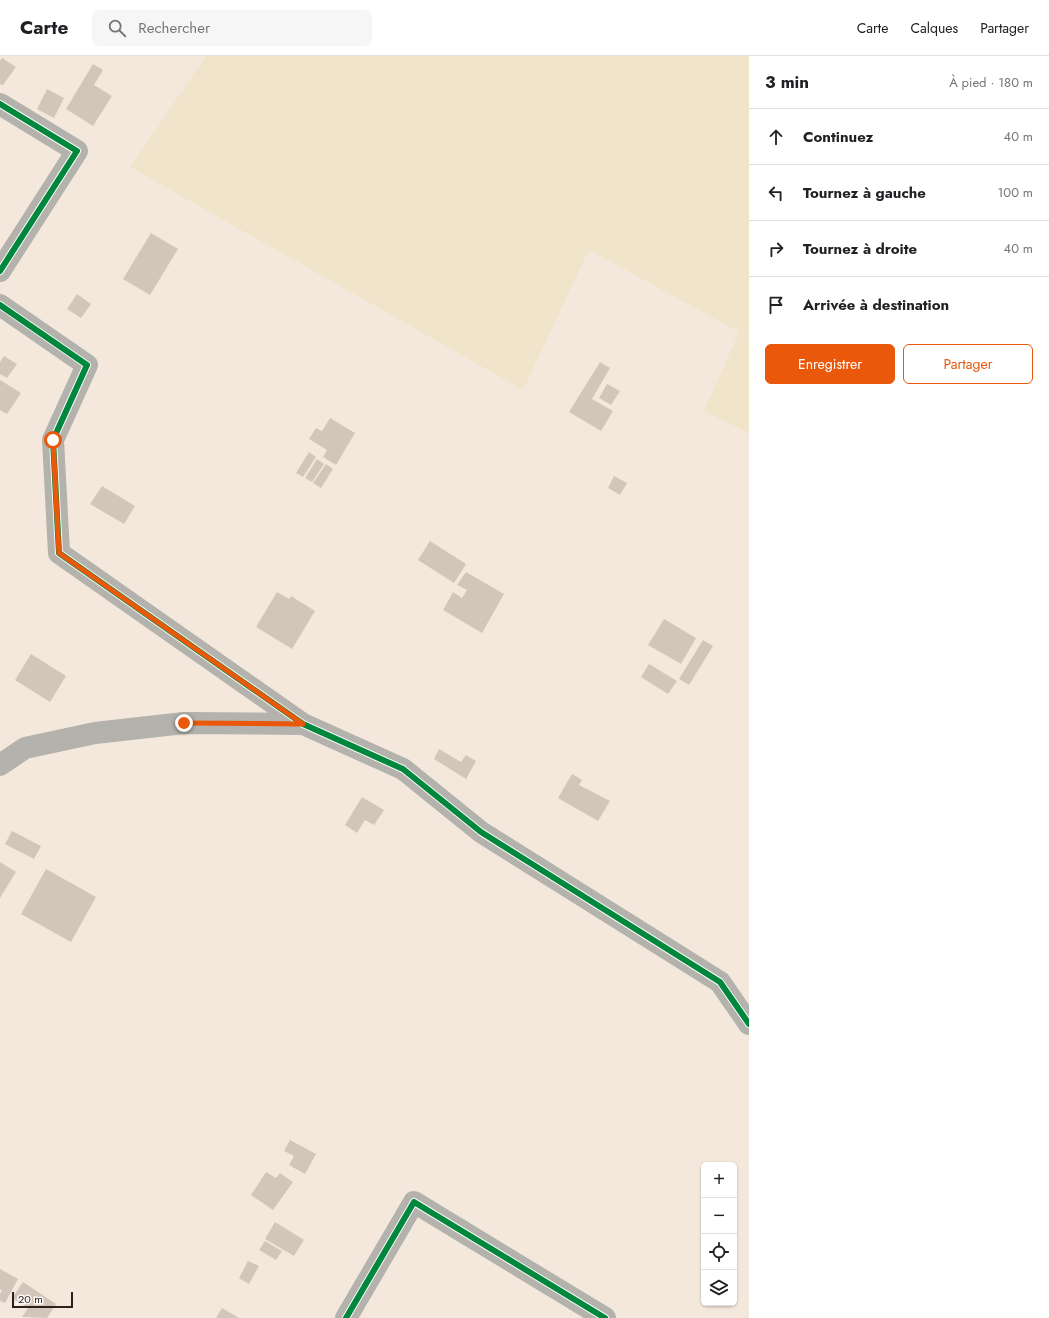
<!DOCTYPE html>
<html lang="fr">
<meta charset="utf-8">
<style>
body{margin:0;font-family:Jost,sans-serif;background:#f6f6f6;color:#202124}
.controls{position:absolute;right:12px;bottom:12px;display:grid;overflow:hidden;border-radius:6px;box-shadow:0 1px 3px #0004}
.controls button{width:36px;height:36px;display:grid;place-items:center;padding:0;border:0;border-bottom:1px solid #e0e0e0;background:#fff;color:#202124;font:20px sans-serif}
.scale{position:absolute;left:12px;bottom:10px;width:61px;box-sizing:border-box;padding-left:4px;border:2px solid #2a221a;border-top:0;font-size:11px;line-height:14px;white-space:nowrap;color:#2a221a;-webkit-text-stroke:3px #fdf9f4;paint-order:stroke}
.stop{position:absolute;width:12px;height:12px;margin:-9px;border:3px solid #ea580c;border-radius:50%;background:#fff}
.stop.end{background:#ea580c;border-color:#fff;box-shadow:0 1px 4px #0008}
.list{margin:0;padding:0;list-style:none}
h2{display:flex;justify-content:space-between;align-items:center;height:52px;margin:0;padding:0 16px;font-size:17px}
h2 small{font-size:13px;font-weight:400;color:#757577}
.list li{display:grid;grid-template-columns:26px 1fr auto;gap:12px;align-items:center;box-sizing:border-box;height:56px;padding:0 16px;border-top:1px solid #e0e0e0}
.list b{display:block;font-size:15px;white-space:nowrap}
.list em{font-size:13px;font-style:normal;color:#757577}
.actions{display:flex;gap:8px;padding:12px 16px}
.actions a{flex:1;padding:9px 0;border:1px solid #ea580c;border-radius:6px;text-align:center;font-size:14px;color:#ea580c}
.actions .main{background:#ea580c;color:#fff}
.icon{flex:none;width:22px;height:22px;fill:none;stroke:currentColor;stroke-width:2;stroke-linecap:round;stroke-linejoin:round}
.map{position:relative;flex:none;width:749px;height:1262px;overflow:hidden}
header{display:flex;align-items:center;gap:24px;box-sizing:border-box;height:56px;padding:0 20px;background:#fff;border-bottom:1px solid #e0e0e0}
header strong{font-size:19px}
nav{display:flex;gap:22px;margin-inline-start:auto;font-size:14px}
.search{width:280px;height:36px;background:#f6f6f6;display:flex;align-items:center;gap:10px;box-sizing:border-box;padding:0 14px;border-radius:6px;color:#757577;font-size:15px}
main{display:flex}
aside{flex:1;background:#fff}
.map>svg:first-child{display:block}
.sand{fill:#f0e5cb}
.building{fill:#d2c6ba}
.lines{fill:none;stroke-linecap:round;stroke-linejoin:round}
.street{stroke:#b3b2ac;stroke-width:22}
.cycleway-casing{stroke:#fdf9f4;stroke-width:8}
.cycleway{stroke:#00873e;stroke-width:6}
.route{stroke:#ea580c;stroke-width:5}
</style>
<header>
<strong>Carte</strong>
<div class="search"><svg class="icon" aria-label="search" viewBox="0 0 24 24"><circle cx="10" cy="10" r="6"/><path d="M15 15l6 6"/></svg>Rechercher</div>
<nav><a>Carte</a><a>Calques</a><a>Partager</a></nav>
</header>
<main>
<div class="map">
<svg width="749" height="1262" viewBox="0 0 749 1262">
<rect width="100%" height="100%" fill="#f4e8dc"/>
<path class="sand" d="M206,0H749V377L704,355L739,276L589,194L523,334L130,111Z"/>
<path class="building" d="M2,2L16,11L3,29L0,28V5Z
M93,8L103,14L94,29L112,40L93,70L66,53Z
M47,33L64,42L54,62L37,53Z
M151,177L178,193L150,239L123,223Z
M77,238L91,248L81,262L67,253Z
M4,300L17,308L7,322L0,318V306Z
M600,306L610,312L592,343L613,355L601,375L569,356Z
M0,324L21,337L7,358L0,354Z
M607,328L620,335L611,349L599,342Z
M330,362L355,377L336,409L323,401L327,394L309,383L316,372L322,375Z
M309,396L316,401L303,421L296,417Z
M317,403L324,408L312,426L305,422Z
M326,408L333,413L321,432L313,427Z
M614,420L627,427L620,439L608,432Z
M102,430L135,450L124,468L90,448Z
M430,485L466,508L454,527L418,504Z
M466,516L504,538L482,577L443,554L453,536L462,542L467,534L457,529Z
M277,536L289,543L291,540L315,555L292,593L256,571Z
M664,563L696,582L681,608L648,589Z
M703,584L713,590L689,629L679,623Z
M31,598L66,620L50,646L15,624Z
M649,608L677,625L668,638L641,621Z
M439,693L461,706L466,699L476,705L466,723L434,703Z
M572,718L582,724L579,729L610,745L598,765L558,742Z
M362,741L384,754L374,769L365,764L357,777L345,769Z
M12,775L41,790L34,803L5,788Z
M0,806L16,816L0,842Z
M46,813L96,841L71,886L21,858Z
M290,1084L316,1098L305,1118L289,1109L294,1100L284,1095Z
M266,1116L276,1122L280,1117L293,1126L273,1154L251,1139Z
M275,1166L304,1184L294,1200L265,1183Z
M265,1185L282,1195L276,1204L259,1194Z
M248,1205L259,1210L249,1228L239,1222Z
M0,1213L18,1223L5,1247L0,1245V1238L2,1235L0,1233Z
M23,1226L56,1248L47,1262L22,1261L28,1252L12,1242Z
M222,1252L239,1262H216Z"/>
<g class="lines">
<path class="street" d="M0,48L77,95L0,215
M0,249L87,309L53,384L59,497L303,668L403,713L481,776L720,926L749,968
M0,709L25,692L95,677L184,667L303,668
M346,1262L414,1146L605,1262"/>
<defs>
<path id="cycleway" d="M0,48L77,95L0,215
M0,249L87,309L53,384L59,497L303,668L403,713L481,776L720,926L749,968
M346,1262L414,1146L605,1262"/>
</defs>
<use href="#cycleway" class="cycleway-casing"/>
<use href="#cycleway" class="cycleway"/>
</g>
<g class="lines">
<path class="route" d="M53,384L59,497L303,668L184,667"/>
</g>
</svg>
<div class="controls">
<button>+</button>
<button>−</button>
<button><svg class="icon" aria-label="locate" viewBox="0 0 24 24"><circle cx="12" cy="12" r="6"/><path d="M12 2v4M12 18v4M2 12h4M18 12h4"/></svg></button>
<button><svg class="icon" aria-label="layers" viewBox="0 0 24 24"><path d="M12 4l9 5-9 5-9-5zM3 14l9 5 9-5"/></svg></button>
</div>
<div class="scale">20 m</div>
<div class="stop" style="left:53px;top:384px"></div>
<div class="stop end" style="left:184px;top:667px"></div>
</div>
<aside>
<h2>3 min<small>À pied · 180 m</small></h2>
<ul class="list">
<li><svg class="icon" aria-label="ahead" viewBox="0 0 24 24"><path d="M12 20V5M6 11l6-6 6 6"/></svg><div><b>Continuez</b></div><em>40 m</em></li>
<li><svg class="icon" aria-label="left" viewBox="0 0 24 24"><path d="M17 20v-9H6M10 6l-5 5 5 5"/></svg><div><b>Tournez à gauche</b></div><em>100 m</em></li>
<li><svg class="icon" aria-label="right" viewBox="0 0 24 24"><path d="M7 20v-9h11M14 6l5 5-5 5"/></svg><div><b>Tournez à droite</b></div><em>40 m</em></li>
<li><svg class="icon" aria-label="arrive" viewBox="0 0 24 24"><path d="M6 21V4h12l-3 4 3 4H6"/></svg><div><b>Arrivée à destination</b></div></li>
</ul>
<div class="actions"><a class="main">Enregistrer</a><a>Partager</a></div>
</aside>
</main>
